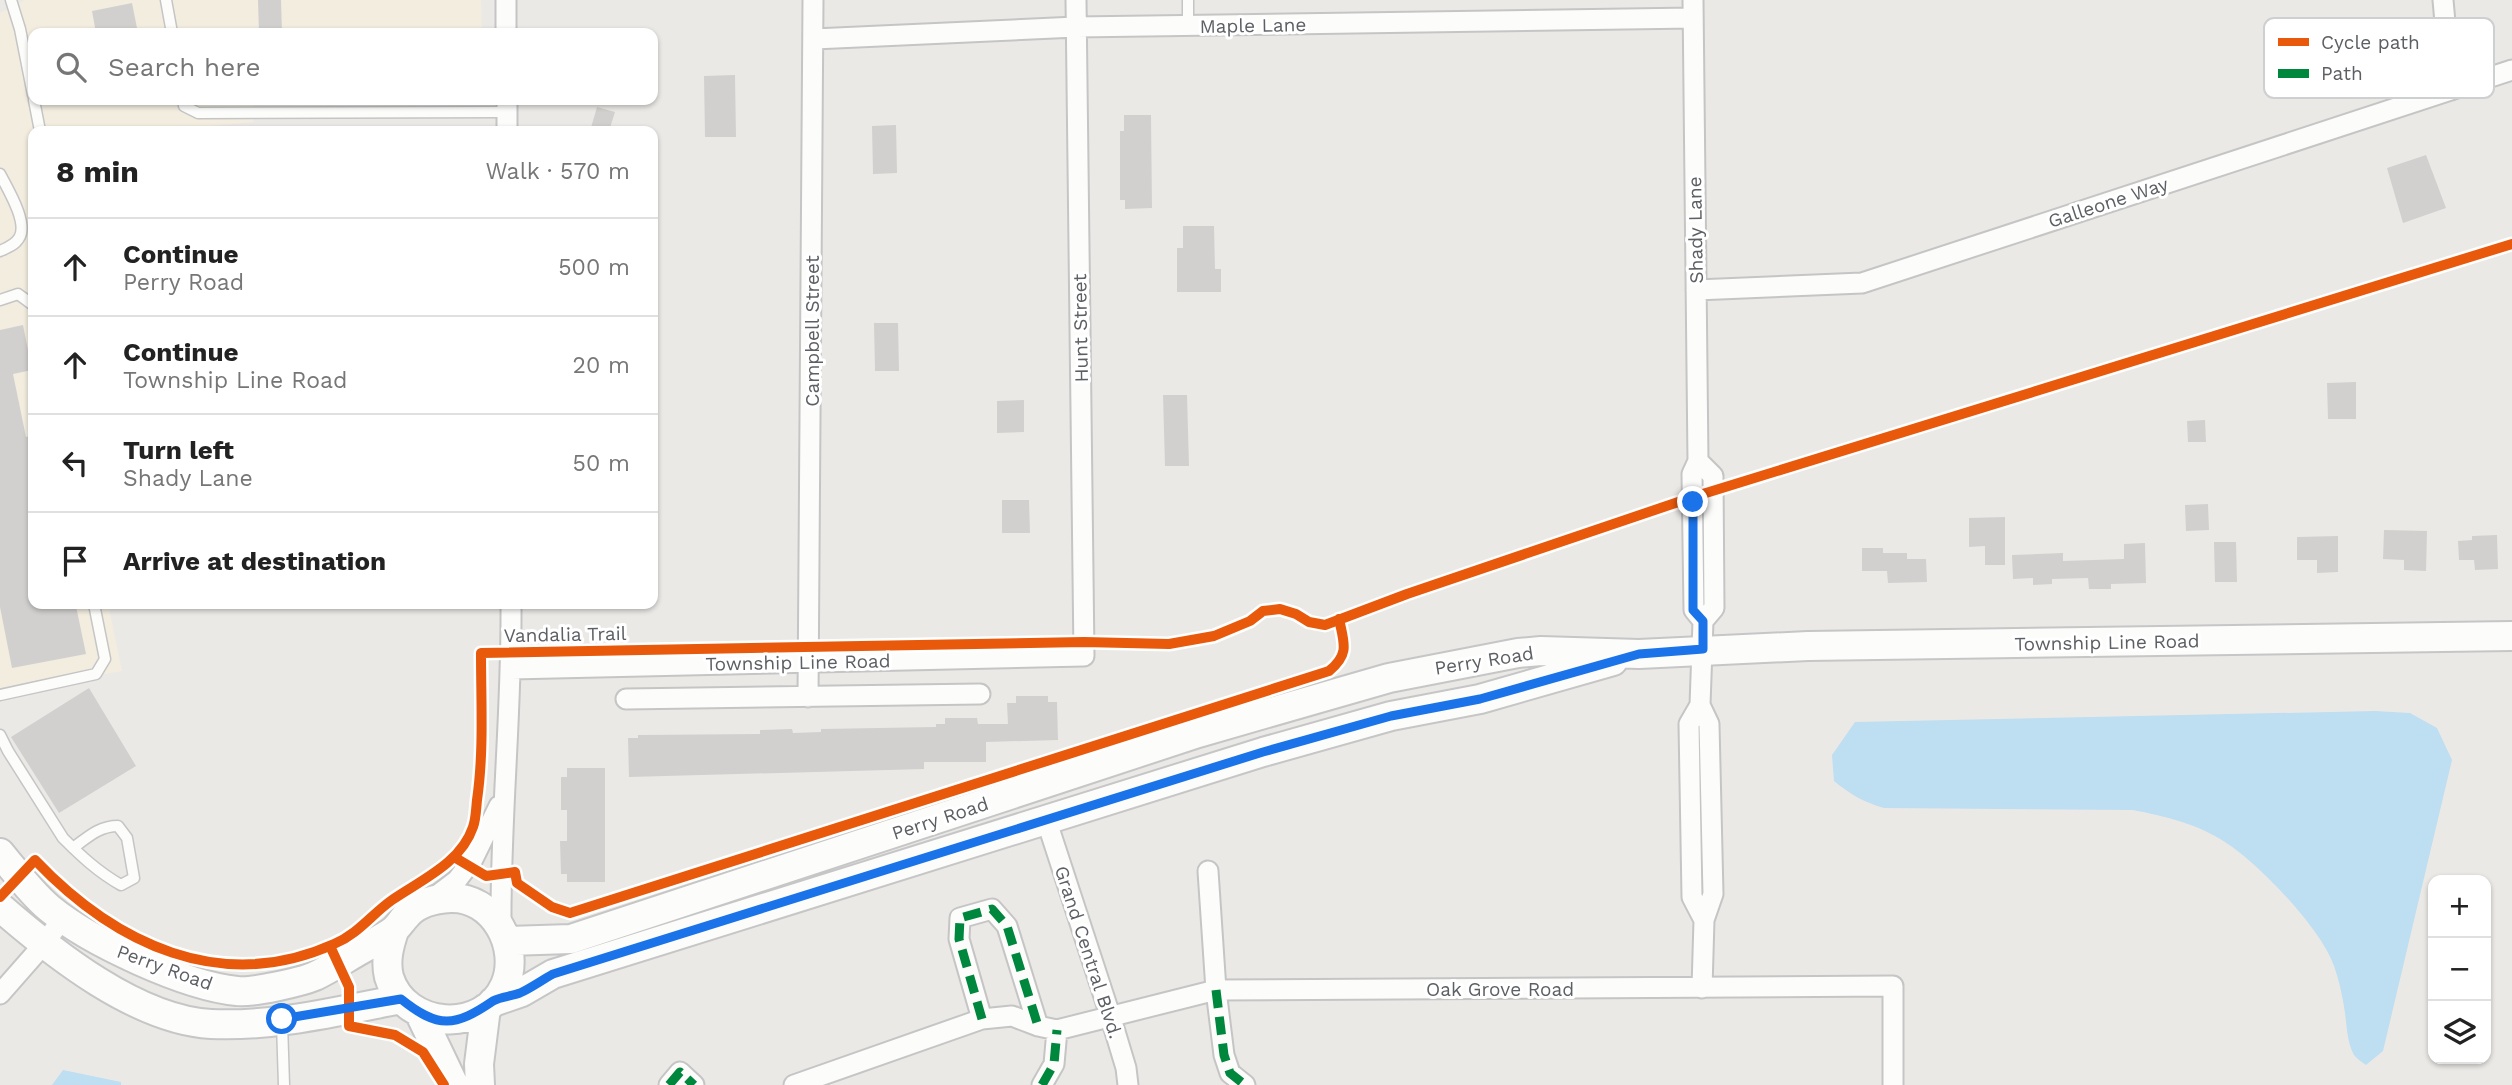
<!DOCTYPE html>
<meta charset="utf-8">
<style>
body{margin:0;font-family:"Work Sans",sans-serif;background:#f6f6f6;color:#222}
.controls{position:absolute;right:21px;bottom:21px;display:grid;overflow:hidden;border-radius:14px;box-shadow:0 2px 5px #0004}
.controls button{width:63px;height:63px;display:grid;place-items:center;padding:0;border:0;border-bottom:2px solid #e0e0e0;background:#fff;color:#222;font:35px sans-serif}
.stop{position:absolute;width:21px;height:21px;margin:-16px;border:5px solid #1a73e8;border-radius:50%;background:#fff}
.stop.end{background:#1a73e8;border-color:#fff;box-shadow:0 2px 7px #0008}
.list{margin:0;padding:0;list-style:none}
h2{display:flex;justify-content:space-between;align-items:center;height:91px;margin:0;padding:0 28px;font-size:30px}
h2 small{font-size:23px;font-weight:400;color:#767676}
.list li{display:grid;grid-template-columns:46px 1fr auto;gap:21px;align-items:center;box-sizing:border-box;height:98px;padding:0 28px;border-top:2px solid #e0e0e0}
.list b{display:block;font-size:26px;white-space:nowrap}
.list p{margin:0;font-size:23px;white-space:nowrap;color:#767676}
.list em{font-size:23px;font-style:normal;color:#767676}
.icon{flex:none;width:38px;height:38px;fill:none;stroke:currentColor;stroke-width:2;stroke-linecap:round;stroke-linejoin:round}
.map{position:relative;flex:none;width:2512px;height:1085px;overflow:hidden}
.search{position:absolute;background:#fff;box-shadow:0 2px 5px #0004;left:28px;top:28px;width:630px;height:77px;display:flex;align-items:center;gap:18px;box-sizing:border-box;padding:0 24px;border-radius:14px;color:#767676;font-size:26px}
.panel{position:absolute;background:#fff;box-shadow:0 2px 5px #0004;left:28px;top:126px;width:630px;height:483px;border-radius:14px}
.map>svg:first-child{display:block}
.commercial{fill:#f3ede0}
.water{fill:#bedef1}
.building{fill:#d1d0cf}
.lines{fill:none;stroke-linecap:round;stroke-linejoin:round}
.lane-casing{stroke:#c5c5c5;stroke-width:13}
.street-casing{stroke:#c5c5c5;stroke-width:23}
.secondary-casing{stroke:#c6c6c7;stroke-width:32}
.lane{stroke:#fcfcfb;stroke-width:10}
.street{stroke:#fcfcfb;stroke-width:19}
.secondary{stroke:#fcfcfb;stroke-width:28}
.quiet{stroke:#00873e;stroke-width:9;stroke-dasharray:18 9;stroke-linecap:butt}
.cycleway-casing{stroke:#fff;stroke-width:15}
.cycleway{stroke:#e8590c;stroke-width:10}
.route{stroke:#1a73e8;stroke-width:9}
.labels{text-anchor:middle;stroke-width:6;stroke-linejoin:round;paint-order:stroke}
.street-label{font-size:19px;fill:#5c5f63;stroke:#fff}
.key{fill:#fff;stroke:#cecfd0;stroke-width:2}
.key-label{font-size:19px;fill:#5c5f63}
</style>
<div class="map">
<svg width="2512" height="1085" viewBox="0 0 2512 1085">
<rect width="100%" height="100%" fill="#ebe9e6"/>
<path class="commercial" d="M25,0H481L482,33H33V100H254L253,122L178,129L172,131H33V190L28,193L33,214V604H108L122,671L0,692V13Z"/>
<path class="water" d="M2375,711L2410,713L2437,728L2452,760L2383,1051L2366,1065C2362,1062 2357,1059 2354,1055C2347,1042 2347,1027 2345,1013C2343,998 2339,980 2334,966C2321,928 2258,863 2225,842C2198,824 2164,816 2133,810L1884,808C1863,802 1850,794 1834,781L1832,755L1855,722Z
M63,1070L121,1082V1085H52Z"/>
<path class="building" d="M258,0H281L282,33H259Z
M132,3L138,33H96L92,11Z
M735,75L736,137H705L704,76Z
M597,107L615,112L609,131H590Z
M1124,115H1151L1152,208L1125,209V200H1120V131H1124Z
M896,125L897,173L873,174L872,126Z
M2426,155L2446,208L2403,223L2387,168Z
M1183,226H1214L1215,269H1221V292H1177V248H1183Z
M874,323H898L899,371H875Z
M23,325L32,370L13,374L26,437L33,435V604H57L59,609L76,606L86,654L12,668L0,607V330Z
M2356,382V419H2328L2327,383Z
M1163,395H1187L1189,466H1165Z
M1024,400V432L997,433V401Z
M2205,420L2206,442H2188L2187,421Z
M1002,500H1029L1030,533H1002Z
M2208,504L2209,530L2186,531L2185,505Z
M2005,517V565H1985V546L1969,547V518Z
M2384,530L2427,531L2426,571L2404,570V560L2383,559Z
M2497,535L2498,569L2475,570L2474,560H2459L2458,541L2472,540V536Z
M2338,536V572L2317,573V560H2297V537Z
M2214,542H2236L2237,582H2215Z
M2145,543L2146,583L2111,584V589H2089L2088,578L2052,579V584L2033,585V578L2013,579L2012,555L2063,553V561L2124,559V544Z
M1862,548H1883V553H1907V559H1926L1927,582L1888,583L1887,571H1862Z
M89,688L136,766L59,813L11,737Z
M1016,696H1048V702H1057L1058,740L986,742V762H924V769L629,777L628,738H638V735L760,734V730L792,729L793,733L821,732V729L936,727V724H945V718H977L978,724H1008L1007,703H1016Z
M567,768H605V882H567V874H561L560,841H567V810H561V777H567Z"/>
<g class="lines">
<defs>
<path id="lane" d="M11,0L20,29L33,95
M166,0L172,33
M1188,0V26
M34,100L40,131
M183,100L184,106L198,113L507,112
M0,174C7,188 29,223 19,238C15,245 7,248 0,251
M0,300L18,294L33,305
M0,695L96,674L105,659L94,604
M0,735L8,751L63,838C81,856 98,872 121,885L134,878L127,838L118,826C99,826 88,837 73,848
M282,1023L284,1085"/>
<path id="street" d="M506,0V33
M1693,0L1698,461L1692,474L1694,610L1703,621
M2443,0L2451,90
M814,39L1076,27L1693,18
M507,100V131
M1696,290L1862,283L2512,70
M1698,461L1713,476L1714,608L1703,621L1700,705
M511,669L1084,656L1076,0
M808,697L813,0
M626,699L980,694
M1046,819L1110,1015L1126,1068L1128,1085
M1208,871L1216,990L1224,1055L1230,1073L1245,1085
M432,899L457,880L473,859L499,806
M501,928C500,820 512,712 511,604
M1702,988L1704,920L1713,894L1709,724L1700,705L1689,724L1692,897L1704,920
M0,994L43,945L63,918
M982,1019L959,939L960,918L992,909L1007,926L1038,1026
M669,1085L680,1072L694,1085
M794,1085L982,1019L1012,1016L1038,1026L1057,1030L1216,990L1893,986V1085
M1042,1085L1054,1064L1057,1030"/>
<path id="secondary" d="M0,853C15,871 31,893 49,908C90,942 185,986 237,991C252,993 301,982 315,976C332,968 349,956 366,947C374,942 385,937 393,931C398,927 402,920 407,915C417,903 435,899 450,898C494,896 521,948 505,985C483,1035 405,1029 389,977C385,961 389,946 394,931
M0,907C54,954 137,1020 211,1024C274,1027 339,1011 401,999
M508,941L571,939L1198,733L1389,678L1518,653L1541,651L1639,654L1808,646L2512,636
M493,1002L522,992L553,974L1263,752L1391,716L1480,699L1613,661
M420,1014L454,1085
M480,1085L479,1064L486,1008"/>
</defs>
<use href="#lane" class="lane-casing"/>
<use href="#street" class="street-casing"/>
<use href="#secondary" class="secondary-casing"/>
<use href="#lane" class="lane"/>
<use href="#street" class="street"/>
<use href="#secondary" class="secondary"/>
<path class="quiet" d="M1216,990L1224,1055L1230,1073L1245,1085
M982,1019L959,939L960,918L992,909L1007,926L1038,1026
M669,1085L680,1072L694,1085
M1042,1085L1054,1064L1057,1030"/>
<defs>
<path id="cycleway" d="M454,857L486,876L515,872L517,883L552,907L570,913L1329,671C1350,654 1344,643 1339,619
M0,897L35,860C115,944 221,995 334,944C358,934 372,914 392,900C421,880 461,863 473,827C476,819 476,809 477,800C484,752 481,702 481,653L1084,642L1169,644L1214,636L1250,621L1263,611L1280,609L1296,614L1309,622L1325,625L1407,594L1693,497L2512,244
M330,946L349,987V1026L395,1035L423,1052L444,1085"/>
</defs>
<use href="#cycleway" class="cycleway-casing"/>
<use href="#cycleway" class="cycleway"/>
</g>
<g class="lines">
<path class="route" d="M282,1019L401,999C438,1029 455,1027 493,1001C500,997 512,996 520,993C531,988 542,980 553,974L1263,752L1391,716L1480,699L1639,654L1703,649V621L1693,610V502"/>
</g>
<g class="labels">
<g class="street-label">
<text transform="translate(1253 25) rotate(-1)" y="7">Maple Lane</text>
<text transform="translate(2108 202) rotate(-18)" y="7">Galleone Way</text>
<text transform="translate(1695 230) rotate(-91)" y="7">Shady Lane</text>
<text transform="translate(1080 328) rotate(-91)" y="7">Hunt Street</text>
<text transform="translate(812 331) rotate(-90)" y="7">Campbell Street</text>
<text transform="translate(565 634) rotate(-1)" y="7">Vandalia Trail</text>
<text transform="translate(2107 642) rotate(-1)" y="7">Township Line Road</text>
<text transform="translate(1484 660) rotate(-9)" y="7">Perry Road</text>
<text transform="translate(798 662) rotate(-1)" y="7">Township Line Road</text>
<text transform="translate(940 818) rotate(-18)" y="7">Perry Road</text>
<text transform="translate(1089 952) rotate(72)" y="7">Grand Central Blvd.</text>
<text transform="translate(165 967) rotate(20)" y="7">Perry Road</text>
<text x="1500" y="996">Oak Grove Road</text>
</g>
</g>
<rect x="2264" y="18" width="230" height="80" rx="10" class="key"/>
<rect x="2278" y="38" width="31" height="8" fill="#e8590c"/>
<rect x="2278" y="69" width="31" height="9" fill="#00873e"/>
<g class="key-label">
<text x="2321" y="49">Cycle path</text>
<text x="2321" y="80">Path</text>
</g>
</svg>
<div class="controls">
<button>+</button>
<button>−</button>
<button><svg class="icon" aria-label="layers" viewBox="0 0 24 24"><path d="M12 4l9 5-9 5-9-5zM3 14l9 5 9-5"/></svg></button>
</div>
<div class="stop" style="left:282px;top:1019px"></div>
<div class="stop end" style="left:1693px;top:502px"></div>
<div class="search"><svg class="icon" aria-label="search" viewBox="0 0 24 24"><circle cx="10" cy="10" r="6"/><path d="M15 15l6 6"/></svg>Search here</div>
<section class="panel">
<h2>8 min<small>Walk · 570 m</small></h2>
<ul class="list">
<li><svg class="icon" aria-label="ahead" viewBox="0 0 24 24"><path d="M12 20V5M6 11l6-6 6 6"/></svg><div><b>Continue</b><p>Perry Road</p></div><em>500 m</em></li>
<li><svg class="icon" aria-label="ahead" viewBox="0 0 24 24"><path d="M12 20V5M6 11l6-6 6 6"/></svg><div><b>Continue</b><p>Township Line Road</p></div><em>20 m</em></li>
<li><svg class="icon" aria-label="left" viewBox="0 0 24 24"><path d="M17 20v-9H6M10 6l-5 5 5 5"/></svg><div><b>Turn left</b><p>Shady Lane</p></div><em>50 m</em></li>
<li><svg class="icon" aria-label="arrive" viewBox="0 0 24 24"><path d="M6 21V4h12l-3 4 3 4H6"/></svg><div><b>Arrive at destination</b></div></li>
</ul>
</section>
</div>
